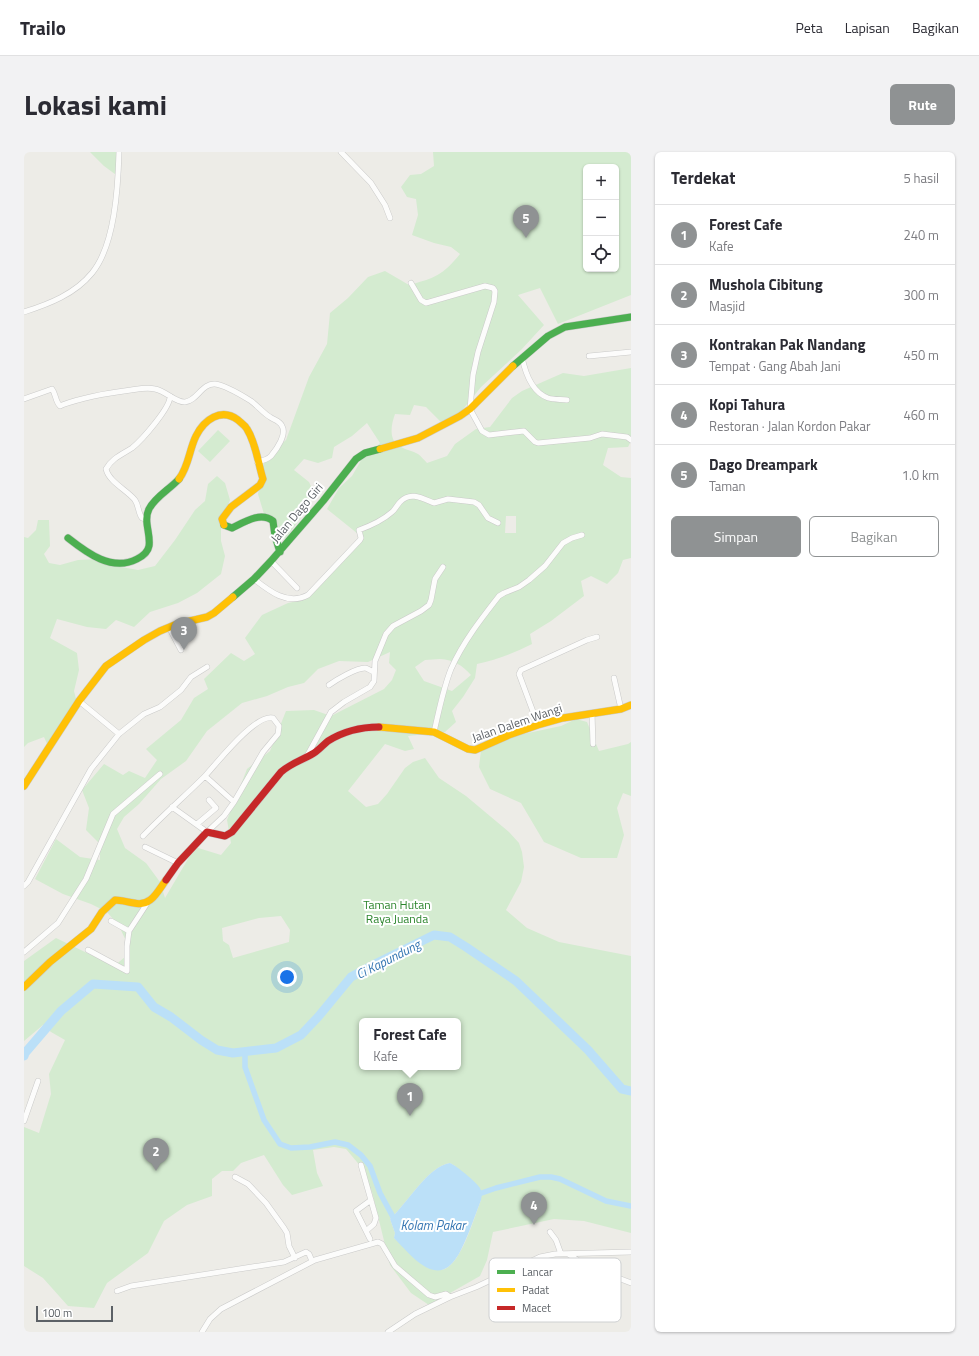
<!DOCTYPE html>
<html lang="id">
<meta charset="utf-8">
<style>
body{margin:0;font-family:"Titillium Web",sans-serif;background:#f2f2f3;color:#2b2b33}
.controls{position:absolute;right:12px;top:12px;display:grid;overflow:hidden;border-radius:6px;box-shadow:0 1px 3px #0004}
.controls button{width:36px;height:36px;display:grid;place-items:center;padding:0;border:0;border-bottom:1px solid #e1e1e2;background:#fff;color:#2b2b33;font:20px sans-serif}
.scale{position:absolute;left:12px;bottom:10px;width:77px;box-sizing:border-box;padding-left:4px;border:2px solid #5c6166;border-top:0;font-size:11px;line-height:14px;white-space:nowrap;color:#5c6166;-webkit-text-stroke:3px #fff;paint-order:stroke}
.you{position:absolute;left:263px;top:825px;width:14px;height:14px;margin:-10px;border:3px solid #fff;border-radius:50%;background:#1a73e8;box-shadow:0 0 0 6px #1a73e833}
.badge{display:grid;place-items:center;width:26px;height:26px;border-radius:50%;background:#8f9293;color:#fff;font-size:13px;font-weight:700}
.pin{position:absolute;translate:-50% -33px;filter:drop-shadow(0 1px 2px #0008)}
.pin::after{content:'';position:absolute;top:21px;width:14px;height:12px;background:inherit;clip-path:polygon(0 0,100% 0,50% 100%)}
.popup{position:absolute;left:335px;top:866px;width:102px;height:52px;box-sizing:border-box;display:grid;place-content:center;border-radius:6px;background:#fff;filter:drop-shadow(0 1px 3px #0005);font-size:13px;white-space:nowrap;color:#7c7c81}
.popup b{font-size:15px;color:#2b2b33}
.popup::after{content:'';position:absolute;left:50%;top:100%;margin-left:-8px;border:8px solid transparent;border-top-color:#fff}
.list{margin:0;padding:0;list-style:none}
h2{display:flex;justify-content:space-between;align-items:center;height:52px;margin:0;padding:0 16px;font-size:17px}
h2 small{font-size:13px;font-weight:400;color:#7c7c81}
.list li{display:grid;grid-template-columns:26px 1fr auto;gap:12px;align-items:center;box-sizing:border-box;height:60px;padding:0 16px;border-top:1px solid #e1e1e2}
.list b{display:block;font-size:15px;white-space:nowrap}
.list p{margin:0;font-size:13px;white-space:nowrap;color:#7c7c81}
.list em{font-size:13px;font-style:normal;color:#7c7c81}
.actions{display:flex;gap:8px;padding:12px 16px}
.actions a{flex:1;padding:9px 0;border:1px solid #8f9293;border-radius:6px;text-align:center;font-size:14px;color:#8f9293}
.actions .main{background:#8f9293;color:#fff}
.icon{flex:none;width:22px;height:22px;fill:none;stroke:currentColor;stroke-width:2;stroke-linecap:round;stroke-linejoin:round}
.map{position:relative;flex:none;width:607px;height:1180px;overflow:hidden;border-radius:6px}
header{display:flex;align-items:center;gap:24px;box-sizing:border-box;height:56px;padding:0 20px;background:#fff;border-bottom:1px solid #e1e1e2}
header strong{font-size:19px}
nav{display:flex;gap:22px;margin-inline-start:auto;font-size:14px}
.intro{display:flex;align-items:center;justify-content:space-between;box-sizing:border-box;height:96px;padding:0 24px}
h1{margin:0;font-size:28px}
.button{padding:10px 18px;border-radius:6px;background:#8f9293;color:#fff;font-size:14px;font-weight:700}
main{display:flex;gap:24px;padding:0 24px}
aside{flex:1;background:#fff;border-radius:6px;box-shadow:0 1px 3px #0004}
.map>svg:first-child{display:block}
.green{fill:#d4ebd0;fill-rule:evenodd}
.water{fill:#bbe0f8}
.lines{fill:none;stroke-linecap:round;stroke-linejoin:round}
.canal{stroke:#bbe0f8;stroke-width:5.5}
.river{stroke:#bbe0f8;stroke-width:9}
.street-casing{stroke:#cacac9;stroke-width:6}
.fast-casing{stroke:#c9c9c8;stroke-width:8}
.slow-casing{stroke:#c9c9c8;stroke-width:8}
.jam-casing{stroke:#c9c9c8;stroke-width:8}
.street{stroke:#fcfcfb;stroke-width:5}
.fast{stroke:#4caf50;stroke-width:7}
.slow{stroke:#ffc107;stroke-width:7}
.jam{stroke:#c62828;stroke-width:7}
.labels{text-anchor:middle;stroke-width:4;stroke-linejoin:round;paint-order:stroke}
.street-label{font-size:12px;fill:#5c6166;stroke:#fff}
.park-label{font-size:12px;fill:#2c852d;stroke:#fff}
.water-label{font-size:13px;font-style:italic;fill:#3576b2;stroke:#fff}
.key{fill:#fff;stroke:#ced0d1;stroke-width:1}
.key-label{font-size:11px;fill:#5c6166}
</style>
<header>
<strong>Trailo</strong>
<nav><a>Peta</a><a>Lapisan</a><a>Bagikan</a></nav>
</header>
<div class="intro"><h1>Lokasi kami</h1><a class="button">Rute</a></div>
<main>
<div class="map">
<svg width="607" height="1180" viewBox="0 0 607 1180">
<rect width="100%" height="100%" fill="#edece7"/>
<path class="green" d="M66,0H95V25L80,14Z
M409,0H607V143L534,172L516,136L494,143L520,173L497,198L457,235L436,261L417,270L402,255L390,253L386,263L371,262C367,273 364,289 377,295C382,298 389,299 394,302C397,304 400,308 403,311L423,304L431,292L452,277L466,275L488,246L498,239L539,221L560,224L607,216V289L604,295L584,296L579,313L597,325L607,326V406L599,408L594,421L583,432L567,424L557,429L560,444L527,469L506,482L508,492C490,501 472,508 453,512L451,526L439,545L428,559L432,570L421,580L384,584L390,597L381,599L361,592L324,639L342,655L354,652L363,642L381,616L389,610L401,606L415,626L442,644L485,680L495,691L498,700L500,715L497,730L482,758L503,776L535,790L607,804V1081L560,1069L530,1067L469,1080L463,1108L456,1124L405,1153L387,1141L366,1113L348,1040L338,1016L322,997L310,995L289,998L293,1021L299,1034L268,1043L259,1033L240,1003L217,1011L209,1019H198L188,1027V1044L163,1053L140,1069L124,1101L83,1131L70,1156L44,1154L19,1126L0,1114V975L15,981L27,942L25,922L41,888L27,880L19,873L0,889V809L32,786L90,814L101,805L103,791L95,774L83,760L67,752L39,742L11,727L32,687L56,705L76,708V692L62,678L65,656L58,638L80,612L99,623L105,619L121,626L133,608L122,597L157,568L170,546L184,537L180,527L207,501L220,509L231,502L221,486L238,463L264,451L278,448L339,386L303,357L315,336L328,324L339,305L349,299L356,291L343,271L328,284L310,295L308,306L294,311L280,307L270,318L285,330L290,341L279,363L261,387L253,372L240,362L234,342L241,306L262,288L285,225L303,192L306,161L324,146L344,125L361,119L385,133C411,126 419,123 436,102L427,95L410,91L388,83L394,63L392,47L383,45L377,35L386,23L397,22L410,14ZM562,15H592V117H562ZM482,364H492V381H481ZM366,500L365,511L372,518L368,528L360,537L307,564L290,558L262,559L246,599L223,617L203,668L207,691L197,703L171,695L141,746L136,730L122,711L101,696L93,677L100,665L115,652L137,627L162,609L183,579L218,551L243,544L264,535L280,531L294,517L315,509L344,510ZM416,507C430,508 438,513 447,523L428,539L400,529L391,515L401,508ZM257,764L266,778L265,790L209,806L205,793L199,789L198,776L235,766ZM338,869H434V915H338ZM426,1011L431,1014L457,1048C450,1066 438,1109 421,1117C416,1119 411,1118 406,1116L370,1086L371,1081L366,1067C383,1052 404,1014 426,1011Z
M194,278L206,289L186,310L174,299Z
M193,324L201,331L206,348L197,370V389L201,404L197,422L173,441L154,451L126,460L110,475L92,468L82,477L63,475L33,467L26,486L53,501L55,518L50,539L53,551L24,594L20,585L4,591L0,595V385L4,386L12,378L14,368H25L26,394L20,402L25,411L36,413L54,408L75,407L97,415L114,418L131,414L151,388L171,358L181,349L184,332Z
M552,567L563,570L575,599L604,592L607,590V644L599,641L593,656L600,683L593,706H557L520,690L497,651L466,637L455,615L457,598L481,586L537,574Z"/>
<path class="water" d="M426,1011C433,1014 451,1029 456,1036C458,1040 458,1044 457,1048C453,1059 449,1069 445,1080C436,1101 425,1132 397,1112C387,1105 379,1095 370,1086L371,1081L366,1067C383,1052 404,1014 426,1011Z"/>
<g class="lines">
<path class="canal" d="M221,900V915L240,968L256,992L267,996L286,995L311,990L324,993L337,1003L346,1014L356,1041L369,1065
M452,1043L472,1036L516,1025H527L536,1027L582,1049L607,1054"/>
<path class="river" d="M0,904L1,901L37,859L69,832L114,835L130,855L147,865L177,888L193,898L209,901L252,896L277,883L294,865L327,825L353,811L410,783L426,785L442,795L492,829L564,898L598,937L607,939"/>
<defs>
<path id="street" d="M317,0L347,31L361,53L366,66
M387,131L397,148L402,151L461,134L469,136L471,139L470,150L454,200L449,223L446,257L458,279L465,283L500,279L511,290L514,291L566,286L578,282L603,285L607,288
M0,160C25,152 51,142 68,121C91,93 94,35 95,0
M565,204L607,200
M498,205C501,220 508,240 524,246C530,248 538,247 543,248
M0,247L28,237C32,242 31,249 36,254L38,253C60,245 83,241 107,238C114,237 123,235 131,237C142,239 152,251 161,250C173,249 178,231 191,232C201,233 219,244 227,249C234,254 239,261 246,265C250,268 256,269 258,274C263,282 253,297 247,304C243,308 238,309 233,310
M123,367L118,366C114,361 115,354 111,348C103,338 85,330 82,317C88,306 99,302 108,296C118,288 147,255 146,244
M247,409L273,436
M230,427C245,439 264,454 284,443L336,388L337,386L335,378C346,374 359,368 368,360C371,358 373,353 376,350C386,339 398,346 410,351L424,347L450,350L455,353L464,366L474,371
M153,472L159,486
M145,475L157,498
M590,526L597,557
M305,533C312,528 332,516 341,516C343,516 347,519 350,520
M55,549L95,582
M568,561L569,592
M514,573L495,522L497,518L563,488L573,485
M410,580C415,559 419,537 427,517C439,490 457,467 475,444L480,441L495,435L505,428L521,414L539,391L548,386L558,383
M283,604L307,560L320,550L346,535L350,529L351,509L362,482L369,474L397,459L405,453L407,448L411,427L419,415
M148,655L183,680L200,664L210,650L181,624
M173,672L192,656L185,648
M119,684C139,663 161,644 181,624C193,611 232,561 249,566L255,574L254,582L239,600L210,650
M121,695L154,711
M0,734L4,730L67,617L95,582L120,562L136,555L157,538L167,525L183,515
M87,769L105,779
M64,798L103,819V794L105,779L122,753
M0,800L34,771L62,727L89,662L136,622
M0,969L14,929
M337,1013L352,1066L350,1072L342,1079L346,1087
M211,1025L224,1032L242,1051L260,1076L263,1081L265,1094L271,1106
M342,1079L332,1059L347,1048
M526,1080L532,1088L537,1102
M544,1102L563,1114L607,1131
M93,1139L107,1134L260,1110L282,1100L285,1102L288,1109
M178,1180L186,1167L197,1157L291,1108L354,1090L358,1092L371,1114L405,1143L411,1145L422,1142L426,1145
M364,1180L391,1162L426,1145L452,1135L516,1105L531,1102L607,1100"/>
<path id="fast" d="M489,214L524,184L541,175L607,165
M200,373L208,376C220,370 237,359 249,369L251,384L256,400
M44,386C63,401 88,420 113,407C119,404 124,400 125,394C127,382 119,369 125,357C131,345 146,337 155,327
M209,445L230,427L247,409L299,349L332,307L341,301L356,297"/>
<path id="slow" d="M356,297L394,286L436,264L446,257L489,214
M155,327C165,314 165,298 172,284C180,268 197,255 214,268C217,271 221,273 223,277C232,291 234,311 239,327L236,333L207,355L198,367L200,373
M355,575L410,580L444,597L451,598L485,583L514,573L539,566L597,557L607,553
M0,634L55,549L82,514L120,488L136,479L153,472L183,465L190,461L209,445
M0,835L26,810L67,777L78,760L91,748C97,748 103,750 110,751C127,755 133,740 142,728"/>
<path id="jam" d="M142,728L154,711L183,680L201,684L208,680L257,620C269,610 277,609 290,601C295,598 299,593 304,589C320,579 336,575 355,575"/>
</defs>
<use href="#street" class="street-casing"/>
<use href="#fast" class="fast-casing"/>
<use href="#slow" class="slow-casing"/>
<use href="#jam" class="jam-casing"/>
<use href="#street" class="street"/>
<use href="#fast" class="fast"/>
<use href="#slow" class="slow"/>
<use href="#jam" class="jam"/>
</g>
<g class="labels">
<g class="street-label">
<text transform="translate(273 361) rotate(-50)" y="4">Jalan Dago Giri</text>
<text transform="translate(493 571) rotate(-19)" y="4">Jalan Dalem Wangi</text>
</g>
<g class="park-label">
<text x="373" y="757">Taman Hutan<tspan x="373" dy="14">Raya Juanda</tspan></text>
</g>
<g class="water-label">
<text transform="translate(364 807) rotate(-27)" y="5">Ci Kapundung</text>
<text x="409" y="1078">Kolam Pakar</text>
</g>
</g>
<rect x="465" y="1106" width="132" height="64" rx="6" class="key"/>
<rect x="473" y="1118" width="18" height="4" fill="#4caf50"/>
<rect x="473" y="1136" width="18" height="4" fill="#ffc107"/>
<rect x="473" y="1154" width="18" height="4" fill="#c62828"/>
<g class="key-label">
<text x="498" y="1124">Lancar</text>
<text x="498" y="1142">Padat</text>
<text x="498" y="1160">Macet</text>
</g>
</svg>
<div class="controls">
<button>+</button>
<button>−</button>
<button><svg class="icon" aria-label="locate" viewBox="0 0 24 24"><circle cx="12" cy="12" r="6"/><path d="M12 2v4M12 18v4M2 12h4M18 12h4"/></svg></button>
</div>
<div class="scale">100 m</div>
<div class="you"></div>
<div class="pin badge" style="left:386px;top:964px">1</div>
<div class="popup"><b>Forest Cafe</b>Kafe</div>
<div class="pin badge" style="left:132px;top:1019px">2</div>
<div class="pin badge" style="left:160px;top:498px">3</div>
<div class="pin badge" style="left:510px;top:1073px">4</div>
<div class="pin badge" style="left:502px;top:86px">5</div>
</div>
<aside>
<h2>Terdekat<small>5 hasil</small></h2>
<ul class="list">
<li><span class="badge">1</span><div><b>Forest Cafe</b><p>Kafe</p></div><em>240 m</em></li>
<li><span class="badge">2</span><div><b>Mushola Cibitung</b><p>Masjid</p></div><em>300 m</em></li>
<li><span class="badge">3</span><div><b>Kontrakan Pak Nandang</b><p>Tempat · Gang Abah Jani</p></div><em>450 m</em></li>
<li><span class="badge">4</span><div><b>Kopi Tahura</b><p>Restoran · Jalan Kordon Pakar</p></div><em>460 m</em></li>
<li><span class="badge">5</span><div><b>Dago Dreampark</b><p>Taman</p></div><em>1.0 km</em></li>
</ul>
<div class="actions"><a class="main">Simpan</a><a>Bagikan</a></div>
</aside>
</main>
